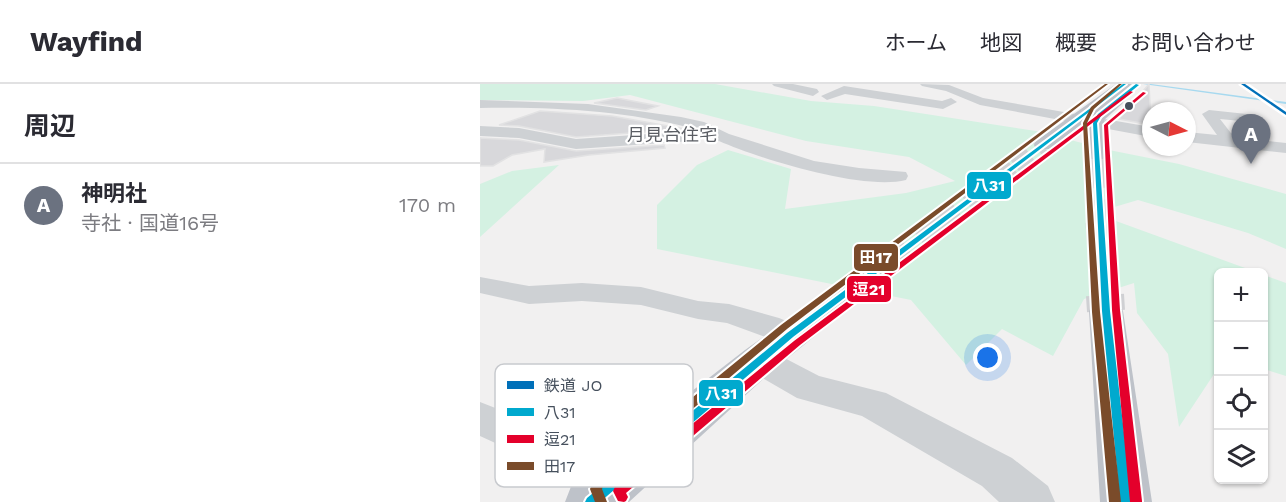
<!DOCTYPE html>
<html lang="ja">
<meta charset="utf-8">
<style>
body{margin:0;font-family:"Work Sans","Noto Sans JP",sans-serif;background:#f7f7f7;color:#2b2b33}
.controls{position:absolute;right:18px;bottom:18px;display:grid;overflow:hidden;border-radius:9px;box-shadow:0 2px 4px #0004}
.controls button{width:54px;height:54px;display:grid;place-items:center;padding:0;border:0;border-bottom:2px solid #e1e1e2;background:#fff;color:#2b2b33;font:30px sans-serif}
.compass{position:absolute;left:662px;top:18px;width:54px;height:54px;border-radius:50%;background:#fff;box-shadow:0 2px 4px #0004;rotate:96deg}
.you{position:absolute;left:508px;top:274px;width:21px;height:21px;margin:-15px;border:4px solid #fff;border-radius:50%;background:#1a73e8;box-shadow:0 0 0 9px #1a73e833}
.badge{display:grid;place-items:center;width:39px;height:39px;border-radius:50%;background:#828890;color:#fff;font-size:20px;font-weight:700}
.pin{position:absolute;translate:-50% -50px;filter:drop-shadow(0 2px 3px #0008)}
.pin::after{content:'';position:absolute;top:32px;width:21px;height:18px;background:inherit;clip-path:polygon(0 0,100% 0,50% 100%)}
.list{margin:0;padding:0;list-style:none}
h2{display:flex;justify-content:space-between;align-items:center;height:78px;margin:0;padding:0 24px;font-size:26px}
h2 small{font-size:20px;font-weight:400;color:#7c7c81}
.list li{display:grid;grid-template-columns:39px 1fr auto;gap:18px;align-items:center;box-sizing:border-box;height:84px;padding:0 24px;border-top:2px solid #e1e1e2}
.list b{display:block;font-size:22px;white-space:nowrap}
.list p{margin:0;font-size:20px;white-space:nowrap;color:#7c7c81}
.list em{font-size:20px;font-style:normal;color:#7c7c81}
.icon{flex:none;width:33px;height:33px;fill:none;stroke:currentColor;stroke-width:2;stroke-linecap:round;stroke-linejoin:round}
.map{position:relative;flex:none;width:806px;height:418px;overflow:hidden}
header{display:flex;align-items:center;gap:36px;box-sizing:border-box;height:84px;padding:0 30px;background:#fff;border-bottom:2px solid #e1e1e2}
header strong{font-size:28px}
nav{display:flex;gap:33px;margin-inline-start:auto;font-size:21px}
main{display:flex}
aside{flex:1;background:#fff}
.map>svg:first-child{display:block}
.green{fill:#d4f1e2}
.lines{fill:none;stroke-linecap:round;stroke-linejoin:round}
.stream{fill:#a7d9ef;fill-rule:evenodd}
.building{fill:#d8d8db;stroke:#e2e2e3;stroke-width:1.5}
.highway-tunnel-far3{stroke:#cfd0d3;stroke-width:19;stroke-dasharray:19 9;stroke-linecap:butt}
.highway-tunnel-far2{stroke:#cfd0d3;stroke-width:23;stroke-dasharray:23 12;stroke-linecap:butt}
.highway-tunnel-far1{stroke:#cfd0d3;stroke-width:29;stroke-dasharray:29 15;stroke-linecap:butt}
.highway-tunnel{stroke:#cfd0d3;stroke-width:38;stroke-dasharray:38 19;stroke-linecap:butt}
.minor{fill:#ced1d4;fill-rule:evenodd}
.highway{fill:#bec2c9;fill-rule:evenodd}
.bus-1-casing{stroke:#fff;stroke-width:4}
.bus-2-casing{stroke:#fff;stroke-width:4}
.bus-3-casing{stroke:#fff;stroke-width:4}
.bus-1{fill:#00a9ce;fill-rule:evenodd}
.bus-2{fill:#e4002b;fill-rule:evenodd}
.bus-3{fill:#7a4b2a;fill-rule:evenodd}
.rail-1-casing{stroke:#fff;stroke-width:5}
.rail-1{fill:#0070b9;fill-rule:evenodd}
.bus-dot{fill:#46505d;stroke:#fff;stroke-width:2}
.labels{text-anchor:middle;stroke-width:4.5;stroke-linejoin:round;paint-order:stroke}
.far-neighbourhood-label{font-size:18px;fill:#5b5e64;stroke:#fff}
.key{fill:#fff;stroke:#c8cace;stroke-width:1.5}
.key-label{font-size:16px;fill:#46505d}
.line-badge{stroke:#fff;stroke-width:2}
.badge-label{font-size:16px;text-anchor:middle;font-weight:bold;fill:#fff}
</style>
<header>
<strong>Wayfind</strong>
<nav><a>ホーム</a><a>地図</a><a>概要</a><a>お問い合わせ</a></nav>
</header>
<main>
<aside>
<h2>周辺<small></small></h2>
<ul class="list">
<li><span class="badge" style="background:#6b7280">A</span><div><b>神明社</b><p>寺社 · 国道16号</p></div><em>170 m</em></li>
</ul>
</aside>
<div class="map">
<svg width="806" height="418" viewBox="0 0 806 418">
<rect width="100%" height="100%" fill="#f1f0f0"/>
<path class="green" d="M0,0H235L331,17L394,22L556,47L629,66L699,80L806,110V165L768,149L658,116L614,129L776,188L738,189V284L699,343L688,270L657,229L654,199L604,215L573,272L522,245L486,281L431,216L177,165V121L217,81L248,66L311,85L305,125L426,109L475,97L429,73L326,57L150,11L103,17L0,16Z
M79,81L0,153V100L32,87Z
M784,191L806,199V292L784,285Z"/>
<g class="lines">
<path class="stream" d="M663,0H671L806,18V20Z"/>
</g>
<path class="building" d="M669,0L671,41L639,35Z
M137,14L178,22L166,26L114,19Z
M60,27L132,32L205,45L96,53L39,42L19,41Z
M0,54L39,56L96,67L184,61L185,64L109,71L64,78L65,65L32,71L13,82H0Z"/>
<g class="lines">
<path class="highway-tunnel-far3" d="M616,71L617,82
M535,82L563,61"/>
<path class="highway-tunnel-far2" d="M617,81L620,140
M459,140L537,81"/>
<path class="highway-tunnel-far1" d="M620,138L625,212
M404,181L461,138"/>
<path class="highway-tunnel" d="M625,211L626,227"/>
<path class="minor" d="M292,0H313L337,5L339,8L333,12L294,2Z
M440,0L469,1L503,14L671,43V53L500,21L466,7L442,2Z
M364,2L462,17L471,14L477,18L463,25L365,10L347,16L341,12Z
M0,16L108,20L201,33L224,38L249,50L334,77L379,84L426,88L428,92L426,96C383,107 280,75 239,57C229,53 220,47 210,44C142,26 69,23 0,24Z
M729,26L776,31L778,34L771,38L740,35L754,53L806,59V69L707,58V48L737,51L722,30Z
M0,42L39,44L96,55L212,47L220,52L212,57L96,65L39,54L0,52Z
M0,193L49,202L102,199L161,203L218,217L249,220L299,234L321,243L326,251L321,259L310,262L247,239L218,235L161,221L102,217L49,220L0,209Z
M279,264L291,267L339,292L406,309L532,374L568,402L575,418H519L502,402L382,332L317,314L267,285L262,276L267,267Z
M0,318L124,367L142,389L148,404L142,418H110L94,395L0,352Z"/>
<path class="highway" d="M636,0H652L637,13L644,17L642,20L624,36L626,71L623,75H609L606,71L608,35L570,65H556L554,61L556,57Z
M404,172L415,175L419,181L415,187L293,286L149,418H85L92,400L265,266L393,175Z
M626,216L638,219L643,227L672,418H620L609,227L614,219Z"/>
<defs>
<path id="bus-1" d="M643,0H646L313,253L120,418H105L107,414L307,249Z
M656,0L659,1L621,32L617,39L630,227L652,418H640L622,227L613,39L618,30Z"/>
<path id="bus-2" d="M650,7L653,8L320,261L146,409L148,413L146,417L144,418L138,417L133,407L135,403L314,257Z
M663,8L666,9L628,41L640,226L662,417V418H650L632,226L624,41Z"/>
<path id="bus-3" d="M625,0H628L307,245L124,400L122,405L127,418H115L110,405L115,393L301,241Z
M639,0H642L614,25L607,39L620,228L641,418H629L612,228L603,39L611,23Z"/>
</defs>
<use href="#bus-1" class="bus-1-casing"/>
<use href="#bus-2" class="bus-2-casing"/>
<use href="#bus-3" class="bus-3-casing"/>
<use href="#bus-1" class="bus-1"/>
<use href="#bus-2" class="bus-2"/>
<use href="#bus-3" class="bus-3"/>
<defs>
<path id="rail-1" d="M761,0H765L806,28V31Z"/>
</defs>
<use href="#rail-1" class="rail-1-casing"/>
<use href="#rail-1" class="rail-1"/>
</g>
<circle class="bus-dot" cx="649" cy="22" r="5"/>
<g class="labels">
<g class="far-neighbourhood-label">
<text x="192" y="57">月見台住宅</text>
</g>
</g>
<rect x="15" y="280" width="198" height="123" rx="9" class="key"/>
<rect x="27" y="297" width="27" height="8" fill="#0070b9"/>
<rect x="27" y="324" width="27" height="8" fill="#00a9ce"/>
<rect x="27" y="351" width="27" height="8" fill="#e4002b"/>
<rect x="27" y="378" width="27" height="8" fill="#7a4b2a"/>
<g class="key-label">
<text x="64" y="307">鉄道 JO</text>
<text x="64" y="334">八31</text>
<text x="64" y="361">逗21</text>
<text x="64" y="388">田17</text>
</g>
<g class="line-badge">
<rect x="486" y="87" width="46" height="29" rx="6" fill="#00a9ce"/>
<rect x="373" y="159" width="46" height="29" rx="6" fill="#7a4b2a"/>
<rect x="366" y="191" width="46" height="28" rx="6" fill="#e4002b"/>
<rect x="218" y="295" width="46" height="28" rx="6" fill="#00a9ce"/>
</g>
<g class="badge-label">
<text x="509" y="107">八31</text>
<text x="396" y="179">田17</text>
<text x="389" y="211">逗21</text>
<text x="241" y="315">八31</text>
</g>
</svg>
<div class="controls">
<button>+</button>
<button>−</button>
<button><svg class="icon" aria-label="locate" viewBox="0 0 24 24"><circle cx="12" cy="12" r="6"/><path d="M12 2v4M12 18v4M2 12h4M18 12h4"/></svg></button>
<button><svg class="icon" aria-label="layers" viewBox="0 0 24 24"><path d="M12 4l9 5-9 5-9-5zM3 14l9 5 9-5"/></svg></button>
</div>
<svg class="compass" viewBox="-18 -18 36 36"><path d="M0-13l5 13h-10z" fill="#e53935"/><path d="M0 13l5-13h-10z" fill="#7c7c81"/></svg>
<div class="you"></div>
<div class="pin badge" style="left:771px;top:80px;background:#6b7280">A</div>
</div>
</main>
